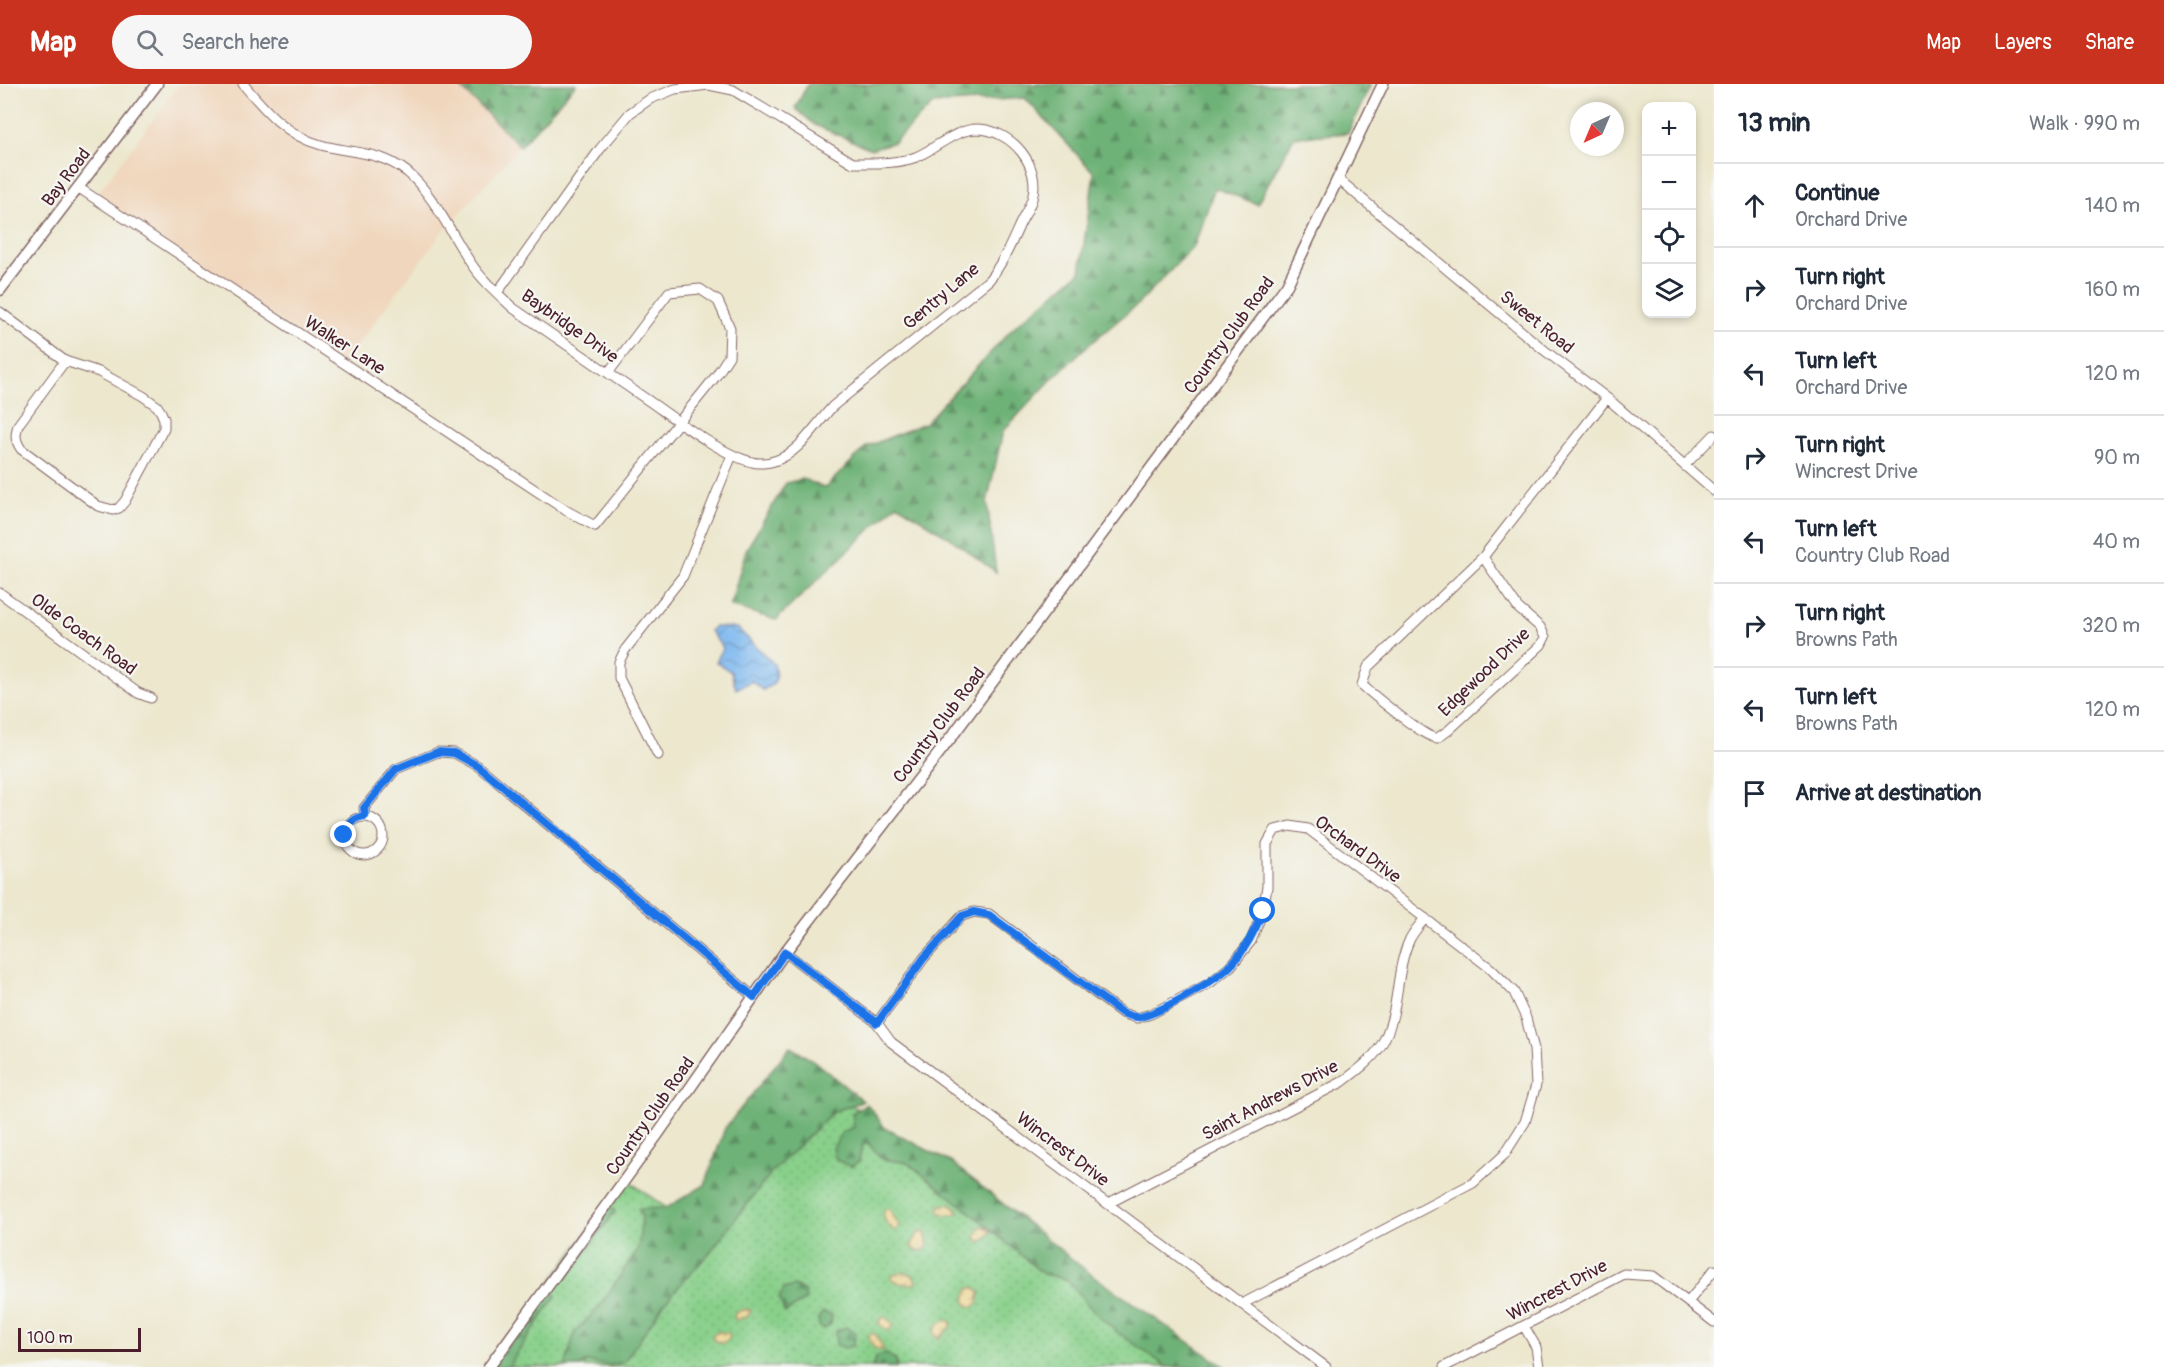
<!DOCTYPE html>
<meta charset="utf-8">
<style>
body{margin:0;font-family:Pangolin,sans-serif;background:#f6f6f7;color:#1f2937}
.controls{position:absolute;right:18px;top:18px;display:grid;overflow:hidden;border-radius:12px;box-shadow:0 3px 9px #0003}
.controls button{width:54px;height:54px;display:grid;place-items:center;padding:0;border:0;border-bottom:2px solid #e0e1e3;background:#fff;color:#1f2937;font:30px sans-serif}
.compass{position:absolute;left:1570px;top:18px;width:54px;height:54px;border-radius:50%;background:#fff;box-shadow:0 3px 9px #0003;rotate:224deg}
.scale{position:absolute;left:18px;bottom:15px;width:123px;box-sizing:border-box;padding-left:6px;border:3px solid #4a1f2b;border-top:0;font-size:16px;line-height:21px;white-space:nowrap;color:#4a1f2b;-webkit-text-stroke:4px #f6f6f2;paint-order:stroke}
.stop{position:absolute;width:18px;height:18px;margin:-14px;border:4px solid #1a73e8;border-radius:50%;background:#fff}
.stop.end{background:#1a73e8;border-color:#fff;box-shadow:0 2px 6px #0008}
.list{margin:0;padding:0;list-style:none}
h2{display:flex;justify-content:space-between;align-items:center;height:78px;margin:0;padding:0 24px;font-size:26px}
h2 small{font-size:20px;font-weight:400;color:#747a83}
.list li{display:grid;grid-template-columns:39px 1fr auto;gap:18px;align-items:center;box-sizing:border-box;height:84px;padding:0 24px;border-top:2px solid #e0e1e3}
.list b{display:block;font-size:22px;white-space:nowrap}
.list p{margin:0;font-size:20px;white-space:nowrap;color:#747a83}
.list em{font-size:20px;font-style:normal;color:#747a83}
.icon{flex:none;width:33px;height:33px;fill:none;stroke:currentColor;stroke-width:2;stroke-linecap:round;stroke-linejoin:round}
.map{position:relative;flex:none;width:1714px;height:1283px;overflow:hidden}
header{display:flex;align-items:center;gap:36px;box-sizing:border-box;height:84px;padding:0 30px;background:#c8321e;color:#fff}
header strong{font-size:28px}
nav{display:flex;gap:33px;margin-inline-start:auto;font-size:21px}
.search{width:420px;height:54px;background:#f6f6f7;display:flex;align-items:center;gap:15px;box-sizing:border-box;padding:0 21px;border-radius:33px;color:#747a83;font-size:22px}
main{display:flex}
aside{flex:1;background:#fff}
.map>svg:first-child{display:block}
.built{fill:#f0d6bc}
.grass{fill:url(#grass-dots);stroke:#6a785b;stroke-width:1.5}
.forest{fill:url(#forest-firs);stroke:#5c6851;stroke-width:1.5}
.sand{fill:url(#sand-dots);stroke:#9c7c64;stroke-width:1.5}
.water{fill:url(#water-waves);stroke:#646c8d;stroke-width:1.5}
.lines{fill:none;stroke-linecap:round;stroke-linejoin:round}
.minor-casing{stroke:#836564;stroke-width:11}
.tertiary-casing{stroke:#836564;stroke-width:13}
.minor{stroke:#fff;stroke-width:9}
.tertiary{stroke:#fff;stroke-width:10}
.route{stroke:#1a73e8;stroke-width:8}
.labels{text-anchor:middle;stroke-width:4.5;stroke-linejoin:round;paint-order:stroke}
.street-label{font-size:18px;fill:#4a1f2b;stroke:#f6f6f2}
</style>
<header>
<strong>Map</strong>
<div class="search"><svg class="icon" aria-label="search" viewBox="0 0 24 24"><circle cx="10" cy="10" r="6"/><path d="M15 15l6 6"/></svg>Search here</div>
<nav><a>Map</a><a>Layers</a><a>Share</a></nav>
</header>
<main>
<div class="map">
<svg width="1714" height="1283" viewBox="0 0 1714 1283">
<defs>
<pattern id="grass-dots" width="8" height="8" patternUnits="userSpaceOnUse" patternTransform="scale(1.5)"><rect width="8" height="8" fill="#89d08b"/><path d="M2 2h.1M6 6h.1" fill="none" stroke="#78b278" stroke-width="1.8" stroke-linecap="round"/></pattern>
<pattern id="forest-firs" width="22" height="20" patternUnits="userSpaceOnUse" patternTransform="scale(1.5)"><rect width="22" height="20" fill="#6eb277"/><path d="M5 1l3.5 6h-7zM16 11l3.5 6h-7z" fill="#5c9062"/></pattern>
<pattern id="sand-dots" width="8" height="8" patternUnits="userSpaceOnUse" patternTransform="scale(1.5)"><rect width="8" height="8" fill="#eeda9e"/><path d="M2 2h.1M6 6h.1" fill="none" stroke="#cebb88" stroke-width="1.8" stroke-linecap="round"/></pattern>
<pattern id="water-waves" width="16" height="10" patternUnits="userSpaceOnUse" patternTransform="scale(1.5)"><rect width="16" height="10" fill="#7db8ef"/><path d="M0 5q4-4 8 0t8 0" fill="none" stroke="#6895c2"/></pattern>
</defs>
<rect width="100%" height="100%" fill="#f6f6f2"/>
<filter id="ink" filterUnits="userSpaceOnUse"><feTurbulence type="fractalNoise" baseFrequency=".0167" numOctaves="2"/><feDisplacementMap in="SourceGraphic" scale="12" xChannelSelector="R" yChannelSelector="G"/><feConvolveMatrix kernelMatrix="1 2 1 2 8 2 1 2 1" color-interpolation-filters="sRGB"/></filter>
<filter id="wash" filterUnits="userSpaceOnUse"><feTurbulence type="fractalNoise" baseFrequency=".008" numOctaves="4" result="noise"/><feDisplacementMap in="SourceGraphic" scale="24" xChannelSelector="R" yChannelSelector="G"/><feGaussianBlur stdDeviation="1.35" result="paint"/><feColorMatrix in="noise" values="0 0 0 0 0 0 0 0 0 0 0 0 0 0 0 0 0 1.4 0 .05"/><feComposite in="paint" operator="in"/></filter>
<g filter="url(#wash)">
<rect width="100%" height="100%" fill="#ece7cd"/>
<path class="built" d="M180,0H457L520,62L440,151L343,280L96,111Z"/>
<path class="grass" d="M830,1006L885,1044L1210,1283H489L626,1095L706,1152Z"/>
<path class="forest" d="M457,0H576L520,62Z
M808,0H1371L1348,49L1294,53L1257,120L1215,104L1194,162L1138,220L1085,264L1053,294L1003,347L987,418L996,488L947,452L897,420L776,536L730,522L746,466L786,399L803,395L825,404L866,363L925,339L1015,242L1080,188L1094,89L1025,14L933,20L894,58L871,65L815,41L795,24Z
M790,963L814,977L863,1017L833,1028L771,1089L711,1167L665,1218L624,1278L611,1281L587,1278L579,1283H565L575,1248L599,1223L638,1165L642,1132L638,1125L666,1124L705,1101L725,1044Z
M867,1020L885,1044L952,1079L1088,1188L1225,1283H1167L1117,1248L1094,1228L1066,1195L1043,1190L987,1142L908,1079L882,1075L867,1058L862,1063L859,1077L851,1083L836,1076L833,1064L842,1048L854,1043L852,1029Z
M610,1122L615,1127L567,1194L559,1191Z
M794,1202L806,1208L805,1216L785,1229L779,1214L784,1205Z
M550,1205L556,1212L510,1280L508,1283H493Z
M823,1228L832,1231L831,1240L824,1245L819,1243L818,1234Z
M846,1243L856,1249L853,1262L845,1264L836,1261V1247Z
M887,1270L896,1276V1283H872L877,1272Z"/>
<path class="sand" d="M948,1120L953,1122L959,1129L945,1131L938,1126L940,1122Z
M885,1125H889L900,1142L896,1146H893C887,1140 881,1134 885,1125Z
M981,1142L987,1144L991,1148L982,1158L975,1153Z
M919,1148L925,1149L928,1160L926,1165L918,1167L913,1164L912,1160Z
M903,1188L912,1191L917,1198L915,1200L899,1199L891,1194L892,1191Z
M970,1204H976L980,1208L978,1219L973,1223L967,1221C964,1216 966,1208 970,1204Z
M747,1225L751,1227L748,1232L738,1236L734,1234L736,1228Z
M884,1232L894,1241L888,1247L878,1239Z
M947,1236L951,1238V1243L939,1254L935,1251C934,1243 940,1238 947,1236Z
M719,1248L728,1249L730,1251L728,1256L722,1259L713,1256V1251Z
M872,1249L876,1251L884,1266L876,1265L870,1258L869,1252Z"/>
<path class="water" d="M714,543L737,544L774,580L776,594L773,600L763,606L752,597L736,605L731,588L716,578L723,564L710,547Z"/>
</g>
<g filter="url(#ink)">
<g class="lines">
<defs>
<path id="minor" d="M243,0C265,26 287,52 321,61C353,70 378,66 407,88C432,108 452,151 470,178C481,195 498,210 513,224C559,255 604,286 649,317C675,335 722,371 752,378C758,380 768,379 774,377C799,370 816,340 833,322L989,196C1003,179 1011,160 1020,140C1024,132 1029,124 1032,115C1042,82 1012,46 978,45C955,45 937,64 916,73C898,80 872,79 853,79L733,6L709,1L675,5L650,15L630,29L600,65L497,209
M1338,95L1544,266L1607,314L1714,407
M79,104L567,427L595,442L716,292L729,272L730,244L718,217L700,205L669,208L608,289
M0,228L65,277L99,288L143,312L157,322L161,328L164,335V344L125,417L119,424L113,426L98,422L21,365C15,356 15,351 18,341L65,277
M1685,381L1714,351
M1483,473L1518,524L1540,543L1545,553L1541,561L1449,646C1446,648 1440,653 1437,654C1427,656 1371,609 1362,601L1368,583Z
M1483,473L1607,314
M0,509L138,609L151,614
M658,671L619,594V578L625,566L683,492L732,371
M365,732L364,724L396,685L438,668L454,669L478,682L754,913
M345 752a19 19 0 1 1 38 0a19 19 0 1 1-38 0Z
M785,868L877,939L891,958L1326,1283
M877,939L924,874L962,832L974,828L989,830L1122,929L1137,934L1151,930L1210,899L1231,882L1251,857L1263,827L1267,803V760L1275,746L1290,742L1308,745L1490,884L1514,908L1526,934L1534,965L1536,1001L1525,1038L1504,1071L1473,1099L1242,1220
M1109,1119L1342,998C1357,987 1376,973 1384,956C1400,925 1395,888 1409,857C1412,849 1420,841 1425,834
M1689,1217L1714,1186
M1524,1242L1536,1263L1539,1283
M1444,1283L1624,1190L1653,1192L1714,1238"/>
<path id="tertiary" d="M0,206L157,0
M489,1283L658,1050L785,868L953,651L1287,201L1383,0"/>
</defs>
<use href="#minor" class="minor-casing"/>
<use href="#tertiary" class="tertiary-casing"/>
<use href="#minor" class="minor"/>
<use href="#tertiary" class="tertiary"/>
</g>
</g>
<g class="lines" filter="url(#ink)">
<path class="route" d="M344,751C347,739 353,734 365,732L364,724L396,685L438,668L454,669L478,682L754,913L785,868L877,939L924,874L962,832L974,828L989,831L1122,929C1127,931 1134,934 1140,933C1160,929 1219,895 1233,879C1247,863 1255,847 1263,827"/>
</g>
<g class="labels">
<g class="street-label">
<text transform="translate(66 93) rotate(-53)" y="6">Bay Road</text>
<text transform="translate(941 212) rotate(-40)" y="6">Gentry Lane</text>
<text transform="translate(1537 238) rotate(39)" y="6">Sweet Road</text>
<text transform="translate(570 242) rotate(35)" y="6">Baybridge Drive</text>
<text transform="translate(1229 251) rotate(-54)" y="6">Country Club Road</text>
<text transform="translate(345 261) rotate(33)" y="6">Walker Lane</text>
<text transform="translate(84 550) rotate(36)" y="6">Olde Coach Road</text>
<text transform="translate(1484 588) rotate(-44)" y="6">Edgewood Drive</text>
<text transform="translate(939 641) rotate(-53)" y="6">Country Club Road</text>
<text transform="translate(1358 765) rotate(36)" y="6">Orchard Drive</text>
<text transform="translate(1270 1016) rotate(-28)" y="6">Saint Andrews Drive</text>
<text transform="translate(650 1032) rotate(-55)" y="6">Country Club Road</text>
<text transform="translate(1063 1065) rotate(37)" y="6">Wincrest Drive</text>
<text transform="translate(1557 1206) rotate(-28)" y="6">Wincrest Drive</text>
</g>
</g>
</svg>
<div class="controls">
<button>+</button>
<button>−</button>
<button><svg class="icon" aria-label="locate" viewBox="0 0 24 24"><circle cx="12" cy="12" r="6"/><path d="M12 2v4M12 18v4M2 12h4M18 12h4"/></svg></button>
<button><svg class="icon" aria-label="layers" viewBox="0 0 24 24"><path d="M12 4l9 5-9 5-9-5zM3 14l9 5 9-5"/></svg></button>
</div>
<svg class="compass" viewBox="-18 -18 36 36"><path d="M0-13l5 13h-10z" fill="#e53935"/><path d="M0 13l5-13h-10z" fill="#747a83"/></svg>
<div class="scale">100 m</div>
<div class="stop" style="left:1263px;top:827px"></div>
<div class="stop end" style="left:344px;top:751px"></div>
</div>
<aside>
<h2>13 min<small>Walk · 990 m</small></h2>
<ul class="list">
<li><svg class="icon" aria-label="ahead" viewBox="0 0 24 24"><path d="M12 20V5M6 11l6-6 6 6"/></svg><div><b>Continue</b><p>Orchard Drive</p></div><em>140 m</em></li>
<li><svg class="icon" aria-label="right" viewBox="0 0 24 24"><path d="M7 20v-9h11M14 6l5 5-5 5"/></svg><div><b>Turn right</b><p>Orchard Drive</p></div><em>160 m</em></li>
<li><svg class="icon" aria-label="left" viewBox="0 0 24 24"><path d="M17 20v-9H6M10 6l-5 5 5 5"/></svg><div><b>Turn left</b><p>Orchard Drive</p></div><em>120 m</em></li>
<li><svg class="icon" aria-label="right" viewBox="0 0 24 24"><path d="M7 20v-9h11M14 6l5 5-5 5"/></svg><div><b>Turn right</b><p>Wincrest Drive</p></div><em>90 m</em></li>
<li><svg class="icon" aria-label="left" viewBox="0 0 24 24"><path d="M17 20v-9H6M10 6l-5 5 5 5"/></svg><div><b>Turn left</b><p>Country Club Road</p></div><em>40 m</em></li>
<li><svg class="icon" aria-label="right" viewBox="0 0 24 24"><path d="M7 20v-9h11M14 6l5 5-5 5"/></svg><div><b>Turn right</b><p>Browns Path</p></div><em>320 m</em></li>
<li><svg class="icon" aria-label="left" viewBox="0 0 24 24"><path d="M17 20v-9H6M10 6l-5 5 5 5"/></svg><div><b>Turn left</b><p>Browns Path</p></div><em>120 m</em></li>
<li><svg class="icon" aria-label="arrive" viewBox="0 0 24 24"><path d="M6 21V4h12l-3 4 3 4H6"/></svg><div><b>Arrive at destination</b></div></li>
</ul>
</aside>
</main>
